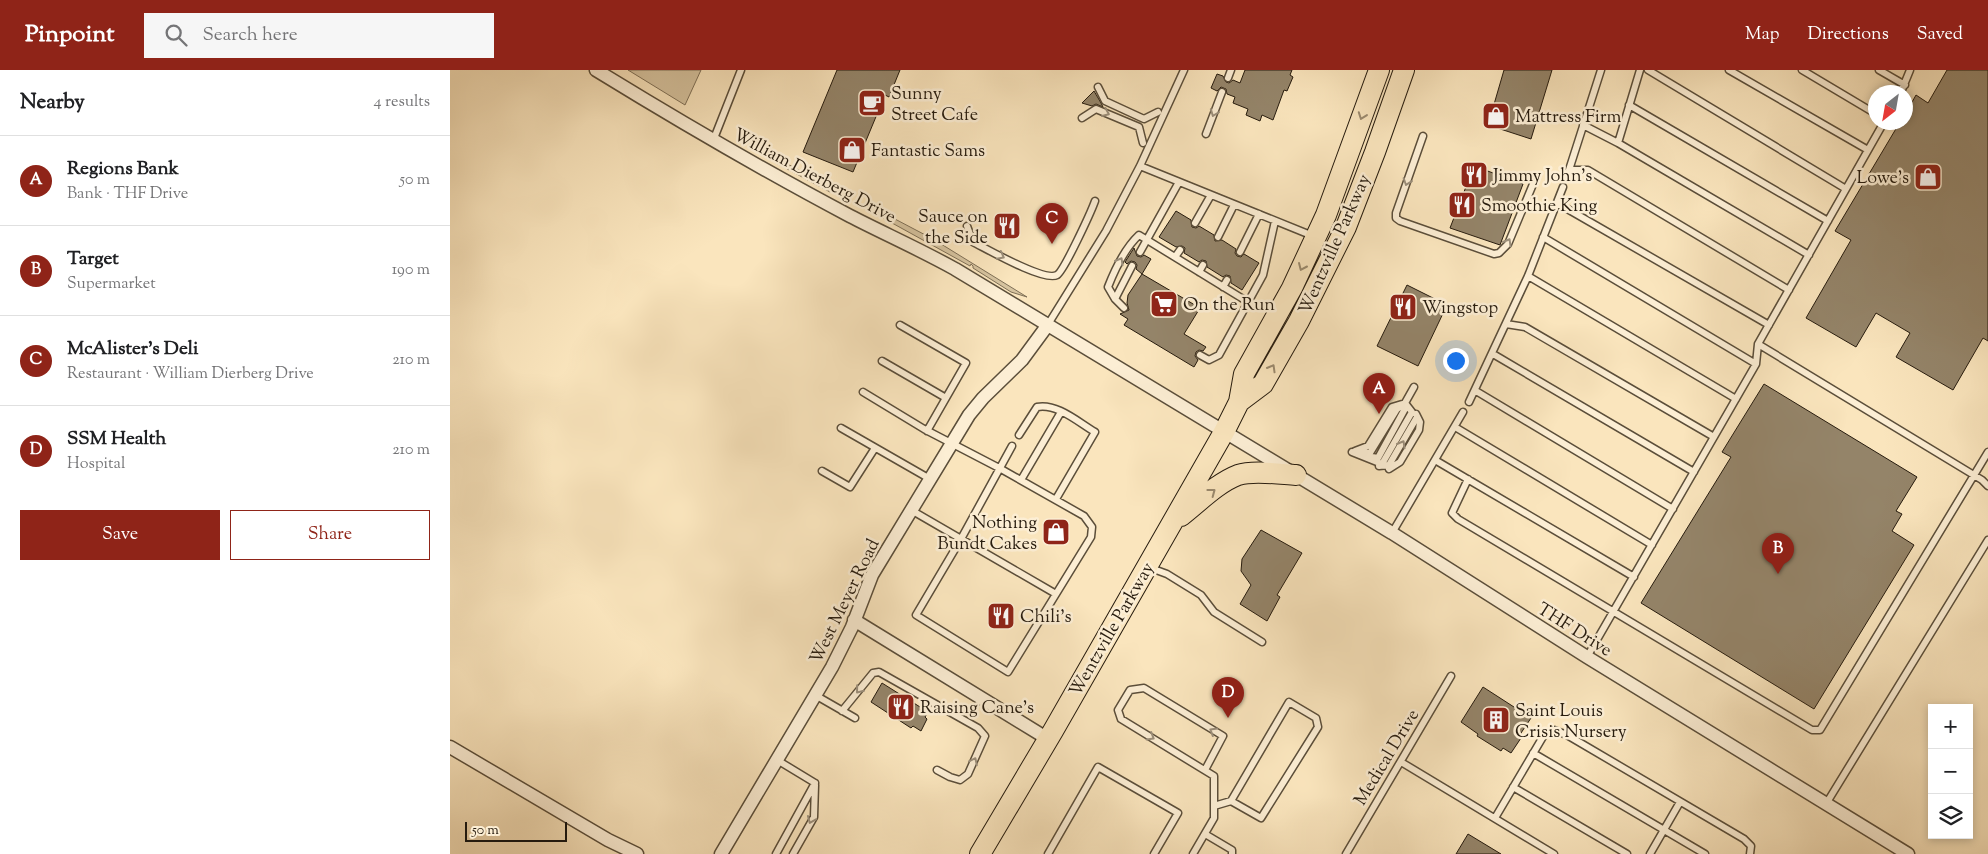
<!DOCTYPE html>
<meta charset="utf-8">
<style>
body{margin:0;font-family:"Sorts Mill Goudy",serif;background:#f6f6f6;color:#202124}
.controls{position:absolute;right:15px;bottom:15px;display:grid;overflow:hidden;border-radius:0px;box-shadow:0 2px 8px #0003}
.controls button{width:45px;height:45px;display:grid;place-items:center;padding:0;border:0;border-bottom:1px solid #e0e0e0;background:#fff;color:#202124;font:25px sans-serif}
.compass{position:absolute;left:1418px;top:15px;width:45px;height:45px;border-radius:50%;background:#fff;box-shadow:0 2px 8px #0003;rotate:211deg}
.scale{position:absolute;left:15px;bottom:12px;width:102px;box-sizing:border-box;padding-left:5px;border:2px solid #261b0e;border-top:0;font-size:14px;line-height:18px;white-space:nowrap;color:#261b0e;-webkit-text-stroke:4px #fceed4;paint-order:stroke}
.you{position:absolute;left:1005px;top:290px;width:18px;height:18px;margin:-12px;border:4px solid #fff;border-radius:50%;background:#1a73e8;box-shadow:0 0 0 8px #1a73e833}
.badge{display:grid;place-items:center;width:32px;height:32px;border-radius:50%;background:#8f2418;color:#fff;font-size:16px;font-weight:700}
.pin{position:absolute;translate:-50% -41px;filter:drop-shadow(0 1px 2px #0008)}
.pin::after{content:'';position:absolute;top:26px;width:18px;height:15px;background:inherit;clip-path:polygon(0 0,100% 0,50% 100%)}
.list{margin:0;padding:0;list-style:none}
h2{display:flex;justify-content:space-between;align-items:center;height:65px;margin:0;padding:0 20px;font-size:21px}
h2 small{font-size:16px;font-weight:400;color:#757577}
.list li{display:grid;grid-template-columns:32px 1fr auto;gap:15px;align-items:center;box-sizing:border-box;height:90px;padding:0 20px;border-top:1px solid #e0e0e0}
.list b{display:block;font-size:19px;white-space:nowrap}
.list p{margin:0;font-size:16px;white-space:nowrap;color:#757577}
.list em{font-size:16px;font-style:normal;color:#757577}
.actions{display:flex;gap:10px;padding:15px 20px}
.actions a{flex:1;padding:11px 0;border:1px solid #8f2418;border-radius:0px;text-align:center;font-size:18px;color:#8f2418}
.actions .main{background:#8f2418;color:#fff}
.icon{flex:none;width:28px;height:28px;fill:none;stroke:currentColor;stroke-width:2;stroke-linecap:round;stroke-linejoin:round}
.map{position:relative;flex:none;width:1538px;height:784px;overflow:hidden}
header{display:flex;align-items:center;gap:30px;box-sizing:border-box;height:70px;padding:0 25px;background:#8f2418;color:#fff}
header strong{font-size:24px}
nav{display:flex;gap:28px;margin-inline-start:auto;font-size:18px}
.search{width:350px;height:45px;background:#f6f6f6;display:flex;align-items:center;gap:12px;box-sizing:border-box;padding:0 18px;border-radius:0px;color:#757577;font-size:19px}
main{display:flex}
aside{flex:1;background:#fff}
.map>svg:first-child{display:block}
.green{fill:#d6c39f;stroke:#7e6f56}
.building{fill:#948469;stroke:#261b0e}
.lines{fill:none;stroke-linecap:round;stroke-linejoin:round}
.lane-casing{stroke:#5b4e3a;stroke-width:9}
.street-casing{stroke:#5b4e3a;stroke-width:15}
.primary-casing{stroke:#261b0e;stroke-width:22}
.lane{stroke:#fceed4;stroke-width:6}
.street{stroke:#fceed4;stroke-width:12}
.primary{stroke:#fae5bd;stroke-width:20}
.oneway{stroke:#9c8f7b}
.oneway2{stroke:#9b8a6e}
.labels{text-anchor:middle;stroke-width:5;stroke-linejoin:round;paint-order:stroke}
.poi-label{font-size:18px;fill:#261b0e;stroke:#fceed4;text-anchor:start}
.street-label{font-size:18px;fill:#261b0e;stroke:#fceed4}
</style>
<header>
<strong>Pinpoint</strong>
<div class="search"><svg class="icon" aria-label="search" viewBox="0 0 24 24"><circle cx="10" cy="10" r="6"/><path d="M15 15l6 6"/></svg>Search here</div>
<nav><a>Map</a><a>Directions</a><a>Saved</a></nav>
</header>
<main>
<aside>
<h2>Nearby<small>4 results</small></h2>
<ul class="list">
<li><span class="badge">A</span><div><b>Regions Bank</b><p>Bank · THF Drive</p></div><em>50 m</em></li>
<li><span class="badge">B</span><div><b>Target</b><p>Supermarket</p></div><em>190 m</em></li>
<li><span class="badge">C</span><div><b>McAlister's Deli</b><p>Restaurant · William Dierberg Drive</p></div><em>210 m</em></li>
<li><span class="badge">D</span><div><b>SSM Health</b><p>Hospital</p></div><em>210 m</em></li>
</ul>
<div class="actions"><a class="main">Save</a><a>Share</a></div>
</aside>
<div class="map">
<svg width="1538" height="784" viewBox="0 0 1538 784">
<rect width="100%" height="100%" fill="#fae5bd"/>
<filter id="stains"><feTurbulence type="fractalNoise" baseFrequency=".004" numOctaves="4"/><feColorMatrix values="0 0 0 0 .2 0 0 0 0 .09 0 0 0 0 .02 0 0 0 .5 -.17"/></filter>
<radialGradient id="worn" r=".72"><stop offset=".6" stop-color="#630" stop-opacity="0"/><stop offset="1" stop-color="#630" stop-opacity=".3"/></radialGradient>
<path class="green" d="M178,0H251L235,35Z
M309,81H313L392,123L380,122L315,87Z
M424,138L483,169L577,227L561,222L523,198V196L521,194L520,196L433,148Z"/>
<path class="building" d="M387,0H450L439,27L435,25L403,102L353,82Z
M795,0H842L840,5L843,7L837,21L834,20L823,50L812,45L810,51L796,45L798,39L783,33L785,27L777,24L776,19L771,17L767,21L761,18L767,4L773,6L776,12L779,13L783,10L790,13Z
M1054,0H1102L1081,69L1038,55Z
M1497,0H1538V271L1533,268L1503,320L1446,287L1460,263L1426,243L1406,277L1356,248L1401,170L1385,161L1450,52H1456V43L1466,25L1478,33Z
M644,21L651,33L653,37L646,34L642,36L632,33Z
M1024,96L1073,114L1050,175L1000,158Z
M726,141L741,150L742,157L746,158L749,156L764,165L765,171L772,170L786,179L785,183L787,186L791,187L794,184L809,193L792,220L781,213L780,206L776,205L773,207L757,197L756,191L752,190L749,192L734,183L735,178L732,176L726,177L709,167Z
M684,178L687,186L691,187L694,185L701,189L692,204L686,199L687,195L685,192L681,191L677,194L675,192Z
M692,204L750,238L734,264L756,277L753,281L749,280L746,282L745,286L748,290L744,297L674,255L678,249L670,244L679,240L677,233L678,225Z
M957,215L997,235L968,296L927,276Z
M1314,314L1467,407L1446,441L1452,444L1442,461L1464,475L1364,639L1191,533L1281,387L1272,382Z
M811,460L852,483L827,525L830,527L817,551L790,534L801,515L791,501L792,489Z
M432,613L478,642L475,647L477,649L471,661L463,656L461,658L421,632Z
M1033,617L1081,648L1071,663L1073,665L1061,683L1053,678L1051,681L1027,666L1028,664L1011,652Z
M1018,764L1051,784H1006Z"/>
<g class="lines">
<defs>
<path id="lane" d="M1151,0L1119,100H1138L1339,220
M1198,0L1396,119
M1279,0L1418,80
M1352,0L1426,44
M1429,0L1455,15
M778,8L781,0
M648,17L655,31L694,49L708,42
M1451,22L1460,0
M1179,35L1378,151
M632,48L646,39L689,57L693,73
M1133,55L1168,73L1359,185
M756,64L772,22
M973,66L946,143V148L950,151L1044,184L1049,183L1058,174L1086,107
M263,71L291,0
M1168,73L1190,0
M690,96L863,166
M1107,133L1319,255
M745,153L761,125
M517,156L523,172C537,179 594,212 607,205C614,201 641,142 645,131
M768,167L784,135
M1093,167L1306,294
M690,182L729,112
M790,182L809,144
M725,187L730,180
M749,202L753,195
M1078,206L1286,329
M773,217L777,210
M665,229L682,196
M674,238L665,229L658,217C665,199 674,179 689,165L798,232
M1056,254L1075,257L1264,367
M450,255L516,293L477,361
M597,256L656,161L690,96L734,0
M1308,274L1532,410L1538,416
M1043,284L1244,402
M750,285L759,290L769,285L813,205L825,151
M432,291L496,328
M1026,321L1223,439
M413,322L474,359L551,399L634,446L642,457L641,467L606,524L461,440
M1019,332L1078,206L1113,117
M1005,357L1202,475
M391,358L480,409
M569,365L587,337C607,333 628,352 645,362L606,429
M562,376L511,469L466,545L558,602L606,524
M905,381L918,376L942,337L952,334
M902,382L932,394L962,342L955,333
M908,382L920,383L947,339L955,333L964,317
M922,387L928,388L956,337L955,334
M985,390L1184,507
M929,396L939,395L967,347
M939,399L950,392L969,360L970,352L966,344
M372,401L400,417L425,378
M1018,409L1002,443L1008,449L1362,660H1370L1538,382
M571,410L611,342
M942,463L1013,342
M698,497L717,504L751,525L764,542L812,572
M1137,587L1306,294L1308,274L1434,52
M365,625L405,648
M392,641L423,603L429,602L528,658L535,666L518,704L510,710L500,707L487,700
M1083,683L1255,784
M327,690L365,713
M951,692L1104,784
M1063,717L1177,784
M1376,734L1538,470
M764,736L781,731L811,748L868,657L866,648L839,632L781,731
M1045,748L1094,665L1104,660L1117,665L1294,769L1301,776L1300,784
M755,764L782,780V784
M326,784L365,713
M343,784L364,747L365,715
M598,784L648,697L728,743L704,784
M743,784L764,748V706L671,649L668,640L680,620L694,618L773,666L755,700
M896,784L1001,606
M1200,784L1230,732"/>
<path id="street" d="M146,0C229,51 313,100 400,146C435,164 471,180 505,199L942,463L1137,587L1458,784
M404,550L598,669
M0,677L158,770L187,784
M271,784L382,597L402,557L422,505L519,345L533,328L572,290L597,256"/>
<path id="primary" d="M789,332L813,314L849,251L896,157L925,82L954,0
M731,446C748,433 767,413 788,405C803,400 830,404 846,405
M530,784L603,661L774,362L789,332L794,304L842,218L876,145L929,0"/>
</defs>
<use href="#lane" class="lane-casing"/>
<use href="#street" class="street-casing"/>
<use href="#primary" class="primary-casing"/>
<use href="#lane" class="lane"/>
<use href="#street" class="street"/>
<use href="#primary" class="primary"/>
</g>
<defs><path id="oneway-chevron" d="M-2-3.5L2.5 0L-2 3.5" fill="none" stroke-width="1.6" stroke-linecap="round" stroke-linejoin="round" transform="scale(1.25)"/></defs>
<g class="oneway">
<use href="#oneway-chevron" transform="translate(656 43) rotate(23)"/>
<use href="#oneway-chevron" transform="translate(764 43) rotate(111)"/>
<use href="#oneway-chevron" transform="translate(957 112) rotate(109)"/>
<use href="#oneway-chevron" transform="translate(1058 172) rotate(-60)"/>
<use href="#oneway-chevron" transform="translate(551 186) rotate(28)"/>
<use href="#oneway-chevron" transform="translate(670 191) rotate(-60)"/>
<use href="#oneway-chevron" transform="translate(952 374) rotate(-60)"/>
<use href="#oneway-chevron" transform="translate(409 620) rotate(129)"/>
<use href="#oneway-chevron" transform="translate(763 661) rotate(-149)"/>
<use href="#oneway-chevron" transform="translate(701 667) rotate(31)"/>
<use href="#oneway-chevron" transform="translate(524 691) rotate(-64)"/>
<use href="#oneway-chevron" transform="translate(361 750) rotate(113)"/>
</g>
<g class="oneway2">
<use href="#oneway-chevron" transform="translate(912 46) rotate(110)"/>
<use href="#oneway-chevron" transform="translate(852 197) rotate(114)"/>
<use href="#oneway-chevron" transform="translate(822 298) rotate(-60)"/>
<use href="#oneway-chevron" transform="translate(762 422) rotate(-37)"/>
</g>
<defs>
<symbol id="cafe-square" viewBox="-11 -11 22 22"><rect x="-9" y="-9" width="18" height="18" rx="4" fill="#8f2418" stroke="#fceed4"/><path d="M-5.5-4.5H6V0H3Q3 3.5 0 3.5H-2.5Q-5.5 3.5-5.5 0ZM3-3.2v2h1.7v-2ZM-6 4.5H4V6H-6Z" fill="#fff"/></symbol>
<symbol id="shop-square" viewBox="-11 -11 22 22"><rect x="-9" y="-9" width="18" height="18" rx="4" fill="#8f2418" stroke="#fceed4"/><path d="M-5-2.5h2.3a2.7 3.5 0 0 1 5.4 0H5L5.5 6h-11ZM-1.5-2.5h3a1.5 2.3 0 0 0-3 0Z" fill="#fff"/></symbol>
<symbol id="restaurant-square" viewBox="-11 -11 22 22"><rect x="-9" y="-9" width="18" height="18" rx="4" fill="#8f2418" stroke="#fceed4"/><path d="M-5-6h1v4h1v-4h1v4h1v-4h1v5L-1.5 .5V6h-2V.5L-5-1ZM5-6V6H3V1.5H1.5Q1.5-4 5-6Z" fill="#fff"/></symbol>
<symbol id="supermarket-square" viewBox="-11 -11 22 22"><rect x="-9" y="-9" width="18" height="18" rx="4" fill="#8f2418" stroke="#fceed4"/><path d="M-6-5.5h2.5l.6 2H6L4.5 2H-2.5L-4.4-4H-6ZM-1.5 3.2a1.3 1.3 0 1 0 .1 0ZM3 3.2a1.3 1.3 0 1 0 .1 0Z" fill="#fff"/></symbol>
<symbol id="building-square" viewBox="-11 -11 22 22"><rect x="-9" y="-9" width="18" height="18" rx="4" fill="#8f2418" stroke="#fceed4"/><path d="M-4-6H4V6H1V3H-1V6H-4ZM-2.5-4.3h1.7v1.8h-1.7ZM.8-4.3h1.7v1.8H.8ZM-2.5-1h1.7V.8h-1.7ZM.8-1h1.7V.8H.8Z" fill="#fff"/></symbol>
</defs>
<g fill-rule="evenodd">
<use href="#cafe-square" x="406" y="17" width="32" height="32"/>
<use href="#shop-square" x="1030" y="30" width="32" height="32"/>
<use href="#shop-square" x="386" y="64" width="32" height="32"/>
<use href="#restaurant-square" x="1008" y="89" width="32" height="32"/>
<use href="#shop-square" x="1462" y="91" width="32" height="32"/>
<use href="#restaurant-square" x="996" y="119" width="32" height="32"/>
<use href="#restaurant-square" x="541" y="140" width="32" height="32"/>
<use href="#supermarket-square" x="698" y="218" width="32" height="32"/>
<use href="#restaurant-square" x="937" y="221" width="32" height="32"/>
<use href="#shop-square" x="590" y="446" width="32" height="32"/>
<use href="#restaurant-square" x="535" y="530" width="32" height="32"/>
<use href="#restaurant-square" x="435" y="621" width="32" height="32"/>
<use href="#building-square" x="1030" y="634" width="32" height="32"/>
</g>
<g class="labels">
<g class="poi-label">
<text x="441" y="29">Sunny<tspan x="441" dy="21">Street Cafe</tspan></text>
<text x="1065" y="52">Mattress Firm</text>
<text x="421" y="86">Fantastic Sams</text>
<text x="1043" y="111">Jimmy John's</text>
<text x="1459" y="113" text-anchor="end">Lowe's</text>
<text x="1031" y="141">Smoothie King</text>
<text x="538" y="152" text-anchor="end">Sauce on<tspan x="538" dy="21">the Side</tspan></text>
<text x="733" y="240">On the Run</text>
<text x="972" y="243">Wingstop</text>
<text x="587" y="458" text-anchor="end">Nothing<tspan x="587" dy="21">Bundt Cakes</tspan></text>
<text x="570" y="552">Chili's</text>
<text x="470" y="643">Raising Cane's</text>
<text x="1065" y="646">Saint Louis<tspan x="1065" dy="21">Crisis Nursery</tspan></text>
</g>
<g class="street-label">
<text transform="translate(365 105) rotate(28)" y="6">William Dierberg Drive</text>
<text transform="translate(884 174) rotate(-66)" y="6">Wentzville Parkway</text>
<text transform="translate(394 531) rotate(-64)" y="6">West Meyer Road</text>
<text transform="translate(661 559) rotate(-60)" y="6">Wentzville Parkway</text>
<text transform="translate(1125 559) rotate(32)" y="6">THF Drive</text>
<text transform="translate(936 687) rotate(-59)" y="6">Medical Drive</text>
</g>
</g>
<rect width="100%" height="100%" filter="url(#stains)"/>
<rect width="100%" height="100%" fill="url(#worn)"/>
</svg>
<div class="controls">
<button>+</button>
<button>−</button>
<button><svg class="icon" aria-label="layers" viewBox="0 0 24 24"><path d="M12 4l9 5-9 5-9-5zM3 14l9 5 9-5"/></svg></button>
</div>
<svg class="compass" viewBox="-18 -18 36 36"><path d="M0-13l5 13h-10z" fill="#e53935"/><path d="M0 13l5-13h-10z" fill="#757577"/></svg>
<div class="scale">50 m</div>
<div class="you"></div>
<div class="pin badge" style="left:929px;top:344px">A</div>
<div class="pin badge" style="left:1328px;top:504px">B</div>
<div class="pin badge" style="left:602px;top:174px">C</div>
<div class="pin badge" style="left:778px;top:648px">D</div>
</div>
</main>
